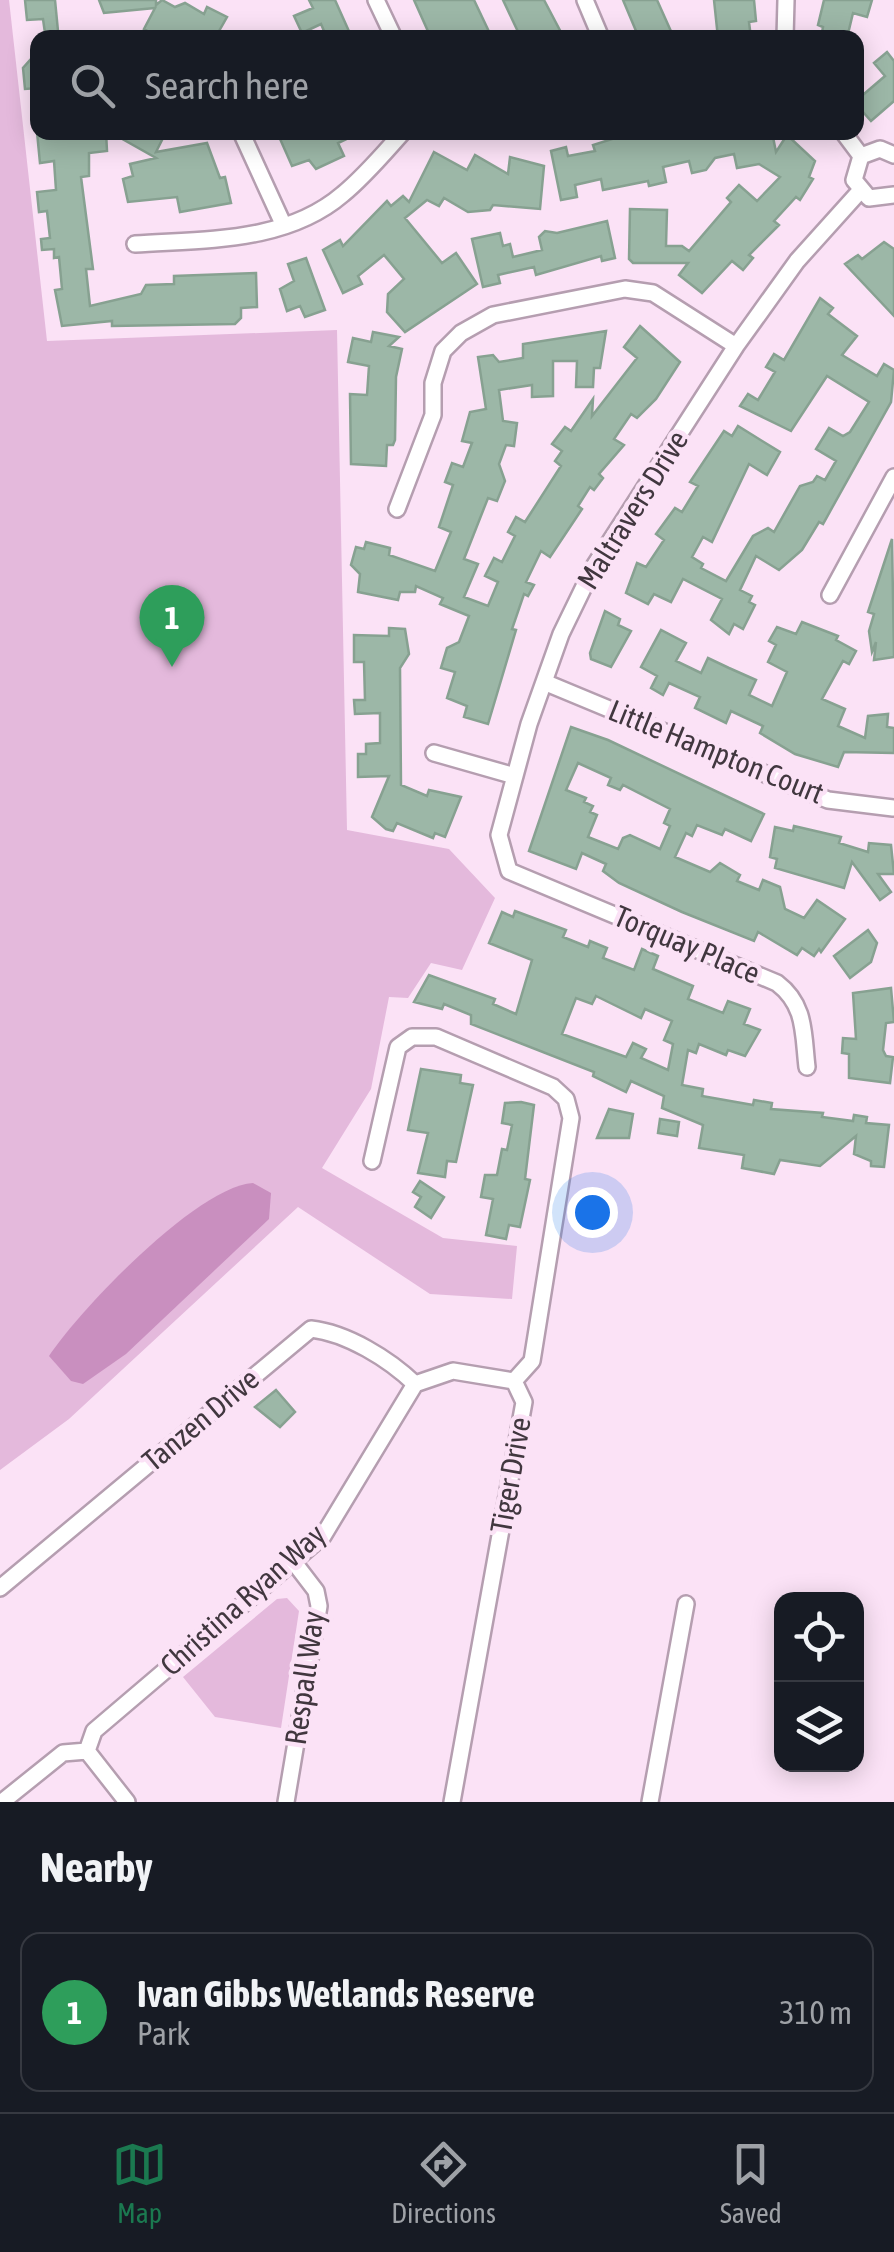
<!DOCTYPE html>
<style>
body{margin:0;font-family:"Asap Condensed",sans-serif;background:#20242c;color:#f1f3f6}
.controls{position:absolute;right:30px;bottom:30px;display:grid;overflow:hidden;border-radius:20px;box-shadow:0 5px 25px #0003}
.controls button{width:90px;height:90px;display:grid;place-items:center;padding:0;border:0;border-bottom:2px solid #363941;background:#171b24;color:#f1f3f6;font:50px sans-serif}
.you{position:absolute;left:592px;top:1212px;width:35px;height:35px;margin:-25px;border:8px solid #fff;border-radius:50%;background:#1a73e8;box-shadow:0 0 0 15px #1a73e833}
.badge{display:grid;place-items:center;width:65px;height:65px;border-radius:50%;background:#1b7950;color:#fff;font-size:32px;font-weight:700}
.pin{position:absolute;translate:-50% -82px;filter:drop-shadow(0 2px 5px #0008)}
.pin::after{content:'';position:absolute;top:52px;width:35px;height:30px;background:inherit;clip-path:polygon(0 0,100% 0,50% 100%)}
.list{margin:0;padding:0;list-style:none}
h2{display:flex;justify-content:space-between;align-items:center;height:130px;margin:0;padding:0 40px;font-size:42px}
h2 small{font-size:32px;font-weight:400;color:#9ea1a6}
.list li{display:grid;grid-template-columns:65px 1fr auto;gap:30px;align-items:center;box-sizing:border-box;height:160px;margin:0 20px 20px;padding:0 20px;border:2px solid #363941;border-radius:20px}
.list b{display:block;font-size:38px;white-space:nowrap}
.list p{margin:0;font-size:32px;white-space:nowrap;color:#9ea1a6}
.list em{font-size:32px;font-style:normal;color:#9ea1a6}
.icon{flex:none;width:55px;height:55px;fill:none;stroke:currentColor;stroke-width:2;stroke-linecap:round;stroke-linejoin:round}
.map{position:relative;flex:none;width:894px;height:1802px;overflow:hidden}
.search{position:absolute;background:#171b24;box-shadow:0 5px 25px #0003;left:30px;right:30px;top:30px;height:110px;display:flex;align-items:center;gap:25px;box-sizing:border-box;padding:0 35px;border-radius:20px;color:#9ea1a6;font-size:38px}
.sheet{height:310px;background:#171b24}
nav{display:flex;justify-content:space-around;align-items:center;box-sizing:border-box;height:140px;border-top:2px solid #363941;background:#171b24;font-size:28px;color:#9ea1a6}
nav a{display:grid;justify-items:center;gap:5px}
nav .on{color:#1b7950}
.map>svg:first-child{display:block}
.green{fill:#e4b9dc}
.water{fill:#c98fbf}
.building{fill:#9cb7a7;stroke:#87a191;stroke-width:2.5;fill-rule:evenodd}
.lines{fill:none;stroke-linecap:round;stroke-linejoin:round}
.street-casing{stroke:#b59eb0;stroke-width:20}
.street{stroke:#fff;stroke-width:15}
.labels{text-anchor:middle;stroke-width:9;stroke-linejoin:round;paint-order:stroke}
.street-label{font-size:30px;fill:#41373f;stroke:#fbe2f6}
</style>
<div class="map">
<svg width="894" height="1802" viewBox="0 0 894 1802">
<rect width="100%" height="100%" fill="#fbe2f6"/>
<path class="green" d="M0,0H9L47,341L337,330L347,830L449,849L495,898L462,970L431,963L408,998L389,997L371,1089L322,1168L443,1238L517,1246L512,1299L430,1294L298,1207L69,1419L0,1470Z
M287,1598L299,1611L281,1728L215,1717L183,1677L277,1599Z"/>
<path class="water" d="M253,1183L271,1193L269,1219L126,1354L83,1384L71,1381L49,1356C80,1309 198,1186 253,1183Z"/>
<path class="building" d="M25,0H55L58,31L45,33L43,19L27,20Z
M99,0H156V5L162,0L175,7L185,3L204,14L207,7L227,17L215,38H160L144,29L155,8L104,13Z
M309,0H335L352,38H327L321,24L302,33L294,16L313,8Z
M414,0H474L492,38H431Z
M503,0H544L564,38H521Z
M623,0H657L674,38H639Z
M714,0H754L756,21L749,22L751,38H718Z
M824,0H872L867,17L853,13L847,38H821L823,27L818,25Z
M38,51V88L25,89L23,68Z
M887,52L894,61V101L871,121L856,104V86L864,94L885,76L874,63Z
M37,132H106L107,151L89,153V176L81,177L93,269H86L90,306L141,294L146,285L174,284V276L256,273L257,307L241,308V318L235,324L112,326V321L62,326L55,290L62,289L59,257L54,258V249L42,250L41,239L50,238L47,211L39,212L37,192L56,190L54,161L40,163Z
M110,132H166L156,152L207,143L220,178L225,177L231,203L180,212L177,197L128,202L123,179L133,176L130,164L156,158Z
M277,132H361L338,143L344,156L316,169L309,160L292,166Z
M634,132H654L655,138L681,132H772L776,152L787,135L815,161L809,177L813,179L800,200L796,197L774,221L779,225L749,255L753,258L743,270L732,261L702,293L679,275L688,263H633L629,259L630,209L667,210L666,246H682L689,251L731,202L727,198L739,185L757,201L780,177L759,164L737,168L734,154L715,158L706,170L692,173L689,161L663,167L666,182L649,186L648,181L603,190L601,179L575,185L577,197L561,200L551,151L566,147L568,156L595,151L593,145Z
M434,152L467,170L475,155L508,174L510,157L544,166L540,209L493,205L490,210L468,212L444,198L439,206L427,200L405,218L442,263L456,253L477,284L405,332L387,312L388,294L404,279L384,255L358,276L362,284L343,293L323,250L340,240L343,246L387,201L391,206L403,196L409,202Z
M607,221L615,258L602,261L601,256L536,275L534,267L498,275L500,283L483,287L472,239L500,233L503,246L510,244L513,257L542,250L539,237L545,231L557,233Z
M884,242L894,249V316L845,264L858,255L862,259Z
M306,258L325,310L305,317L300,306L287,311L280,289L294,281L288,264Z
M820,298L833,308L828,314L857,336L842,355L877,376L884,364L894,370L891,402L823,524L819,522L802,550L779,570L756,556L740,590L752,596L749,602L755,605L743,629L734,624L729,634L711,620L722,599L683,579L671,602L654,594L648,604L626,593L637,563L646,567L664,540L656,534L675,508L682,512L698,486L690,482L724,431L732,436L738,426L780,452L767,475L749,464L712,542L703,537L692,557L703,564L701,568L726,581L753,536L768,528L774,532L800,486L813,482L817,476L825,480L836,461L816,449L829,428L843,436L850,432L869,402L827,376L791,431L740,406L748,394L758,400L775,372L766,367L774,354L784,360Z
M640,326L680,362L656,399L637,418L631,414L614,439L624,445L599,474L603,478L594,490L590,487L578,506L582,509L550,557L541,551L526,582L534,585L528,596L524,594L512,629L516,630L488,724L464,717L467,706L447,698L455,672L441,668L447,648L459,642L469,616L440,604L443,598L416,586L415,592H400L398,600L358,592L360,574L351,565L356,547L364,549L366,542L390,548L389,555L435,571L451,532L439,527L453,485L445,482L452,463L463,467L472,443L462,441L470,412L486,409L478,357L493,355L499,362L523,358V344L606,331L600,368H594L593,387H576L577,361H553V396L532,397V385L499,390L503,421L517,423L514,446L506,445L499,464L505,481L497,501L488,498L464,559L478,564L464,597L488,606L498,582L485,576L494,558L502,562L515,536L508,532L516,517L525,522L561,466L555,461L562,451L552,444L565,427L571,431L593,399L592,416L637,358L624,347Z
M373,332L399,337L389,346L402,349L396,377L395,440L393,445H387L386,466L351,464L350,394L367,395L369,366L348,362L353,338L371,342Z
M892,539L894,657L874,660L876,642L872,652L869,631L874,614L868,612Z
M605,611L620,619L618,625L631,631L611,667L591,659L590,653Z
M802,622L838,636L836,640L856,651L849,664L843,661L822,699L845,709L838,726L865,738L868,716L888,714L887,727L894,728V753L844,752L838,767L795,754L760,733L763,726L731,711L726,723L695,708L700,697L669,683L663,695L651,688L657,676L641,667L661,630L686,643L676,661L701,673L708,658L729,668L756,680L749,695L772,706L787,672L768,662L776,645L769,641L777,627L796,634Z
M389,628L405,629L409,654L400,668L401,785L427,796L429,790L461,797L445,837L435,833L433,838L397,823L393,831L386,829L372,817L389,776L358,777V754H366V744L380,743V713L355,714L354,700H365L364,662H354V635L389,636Z
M571,727L608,740L764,814L751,841L725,829L722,835L697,825L692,836L686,833L675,857L710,872L720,863L740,875L737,881L759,890L763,880L780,887L785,909L804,918L817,900L845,919L821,952L819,949L814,956L802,948L797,955L758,932L754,941L682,912L619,883L603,871L606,864L582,853L576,869L529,851ZM578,763L611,778L608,785L620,790L623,785L670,809L664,823L670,826L660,849L630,835L623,838L618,849L588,837L597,815L590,812L593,806L584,802L586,798L566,790Z
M794,826L841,837L839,843L868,852L869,843L891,845L894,874H878L891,892L880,900L852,862L844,888L775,868L777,859L770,857L775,827L793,831Z
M515,911L566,930L563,937L588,947L590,941L607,948L603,958L634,970L642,949L658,956L653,969L693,986L688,999L723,1013L728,1001L750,1009L744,1024L760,1030L745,1056L728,1050L726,1055L699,1044L696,1053L688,1050L682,1085L703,1089L702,1096L753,1105L754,1100L772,1103L771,1109L823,1113L822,1117L853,1121L854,1115L867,1117L866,1123L889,1125L884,1167L871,1166V1161L854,1154L856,1136L820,1166L780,1160L774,1174L742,1168L744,1155L699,1148L703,1125L662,1108L664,1096L631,1081L626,1092L593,1076L594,1072L471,1024V1015L444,1004L442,1009L414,1002L429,975L495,999L493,1004L516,1014L532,960L489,943L502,912L513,917ZM596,996L641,1018L645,1009L672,1021L664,1040L673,1044L668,1070L641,1058L646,1049L633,1043L626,1057L562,1034L576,998L592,1004Z
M868,930L877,943L871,962L850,978L834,956Z
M891,988L894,1022L886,1023L883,1050L886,1056L893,1057L890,1083L849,1078V1054L842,1053L843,1038L856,1039L853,993Z
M421,1069L461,1075L460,1083L473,1085L456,1162L447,1161L445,1177L418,1173L428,1133L408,1130Z
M521,1102L534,1105L525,1179L530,1180L520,1227L509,1225L506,1239L486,1235L493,1199L481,1197L485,1175H497L502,1149L507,1150L512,1125L502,1123L505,1103Z
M609,1109L633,1114L629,1138H597Z
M660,1119L679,1122L677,1136L658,1133Z
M420,1181L444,1197L431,1218L415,1207L421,1197L413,1192Z
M276,1390L295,1412L280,1427L255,1407Z"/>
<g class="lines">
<defs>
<path id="street" d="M376,0L394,38
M585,0L601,38
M785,38L786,0
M241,132L284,226
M843,132L861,156
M894,155L880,149L861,156L854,180L869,198L894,195
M135,244C206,239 286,243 343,194C365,176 384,153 403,132
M397,509L433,415V383L443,351L461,333L493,315L625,289L653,293L736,346
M830,595L894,477
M544,682L828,800L893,808
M434,753L515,776
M807,1067C803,1033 806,1005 777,983L509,871L499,835L529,724L561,634L593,568L736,346L797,261L860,191
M372,1161L398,1047L412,1037H436L553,1087L566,1099L571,1118L532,1361L514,1381L524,1402L452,1802
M0,1588L311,1329C347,1333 389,1359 415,1384
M87,1751L127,1802
M2,1802L63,1753L87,1751L94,1731L323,1536L415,1384L453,1371L514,1381
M286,1802L319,1606L316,1591L293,1561
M650,1802L686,1604"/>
</defs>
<use href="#street" class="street-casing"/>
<use href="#street" class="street"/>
</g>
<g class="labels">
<g class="street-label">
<text transform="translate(633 510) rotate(-58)" y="10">Maltravers Drive</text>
<text transform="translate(716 752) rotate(22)" y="10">Little Hampton Court</text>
<text transform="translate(687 945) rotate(23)" y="10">Torquay Place</text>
<text transform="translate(201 1420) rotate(-40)" y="10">Tanzen Drive</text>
<text transform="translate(511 1475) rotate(-80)" y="10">Tiger Drive</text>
<text transform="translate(243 1600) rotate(-42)" y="10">Christina Ryan Way</text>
<text transform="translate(305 1678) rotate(-82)" y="10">Respall Way</text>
</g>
</g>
</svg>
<div class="controls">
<button><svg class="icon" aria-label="locate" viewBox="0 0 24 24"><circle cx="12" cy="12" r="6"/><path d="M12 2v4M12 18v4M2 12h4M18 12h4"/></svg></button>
<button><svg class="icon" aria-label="layers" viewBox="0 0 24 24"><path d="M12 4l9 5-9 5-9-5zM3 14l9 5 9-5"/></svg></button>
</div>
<div class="you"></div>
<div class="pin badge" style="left:172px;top:667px;background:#2e9e5b">1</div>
<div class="search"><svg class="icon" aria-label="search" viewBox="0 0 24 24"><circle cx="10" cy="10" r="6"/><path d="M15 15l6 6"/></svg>Search here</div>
</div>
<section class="sheet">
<h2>Nearby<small></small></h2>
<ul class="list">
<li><span class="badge" style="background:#2e9e5b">1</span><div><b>Ivan Gibbs Wetlands Reserve</b><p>Park</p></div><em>310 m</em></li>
</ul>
</section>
<nav>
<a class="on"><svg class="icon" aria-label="map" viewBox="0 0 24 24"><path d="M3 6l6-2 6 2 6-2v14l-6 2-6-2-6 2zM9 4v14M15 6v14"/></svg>Map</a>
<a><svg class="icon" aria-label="directions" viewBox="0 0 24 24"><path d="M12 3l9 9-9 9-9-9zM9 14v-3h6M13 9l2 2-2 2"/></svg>Directions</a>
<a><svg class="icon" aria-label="saved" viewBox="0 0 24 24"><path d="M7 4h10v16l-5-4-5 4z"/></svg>Saved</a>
</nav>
